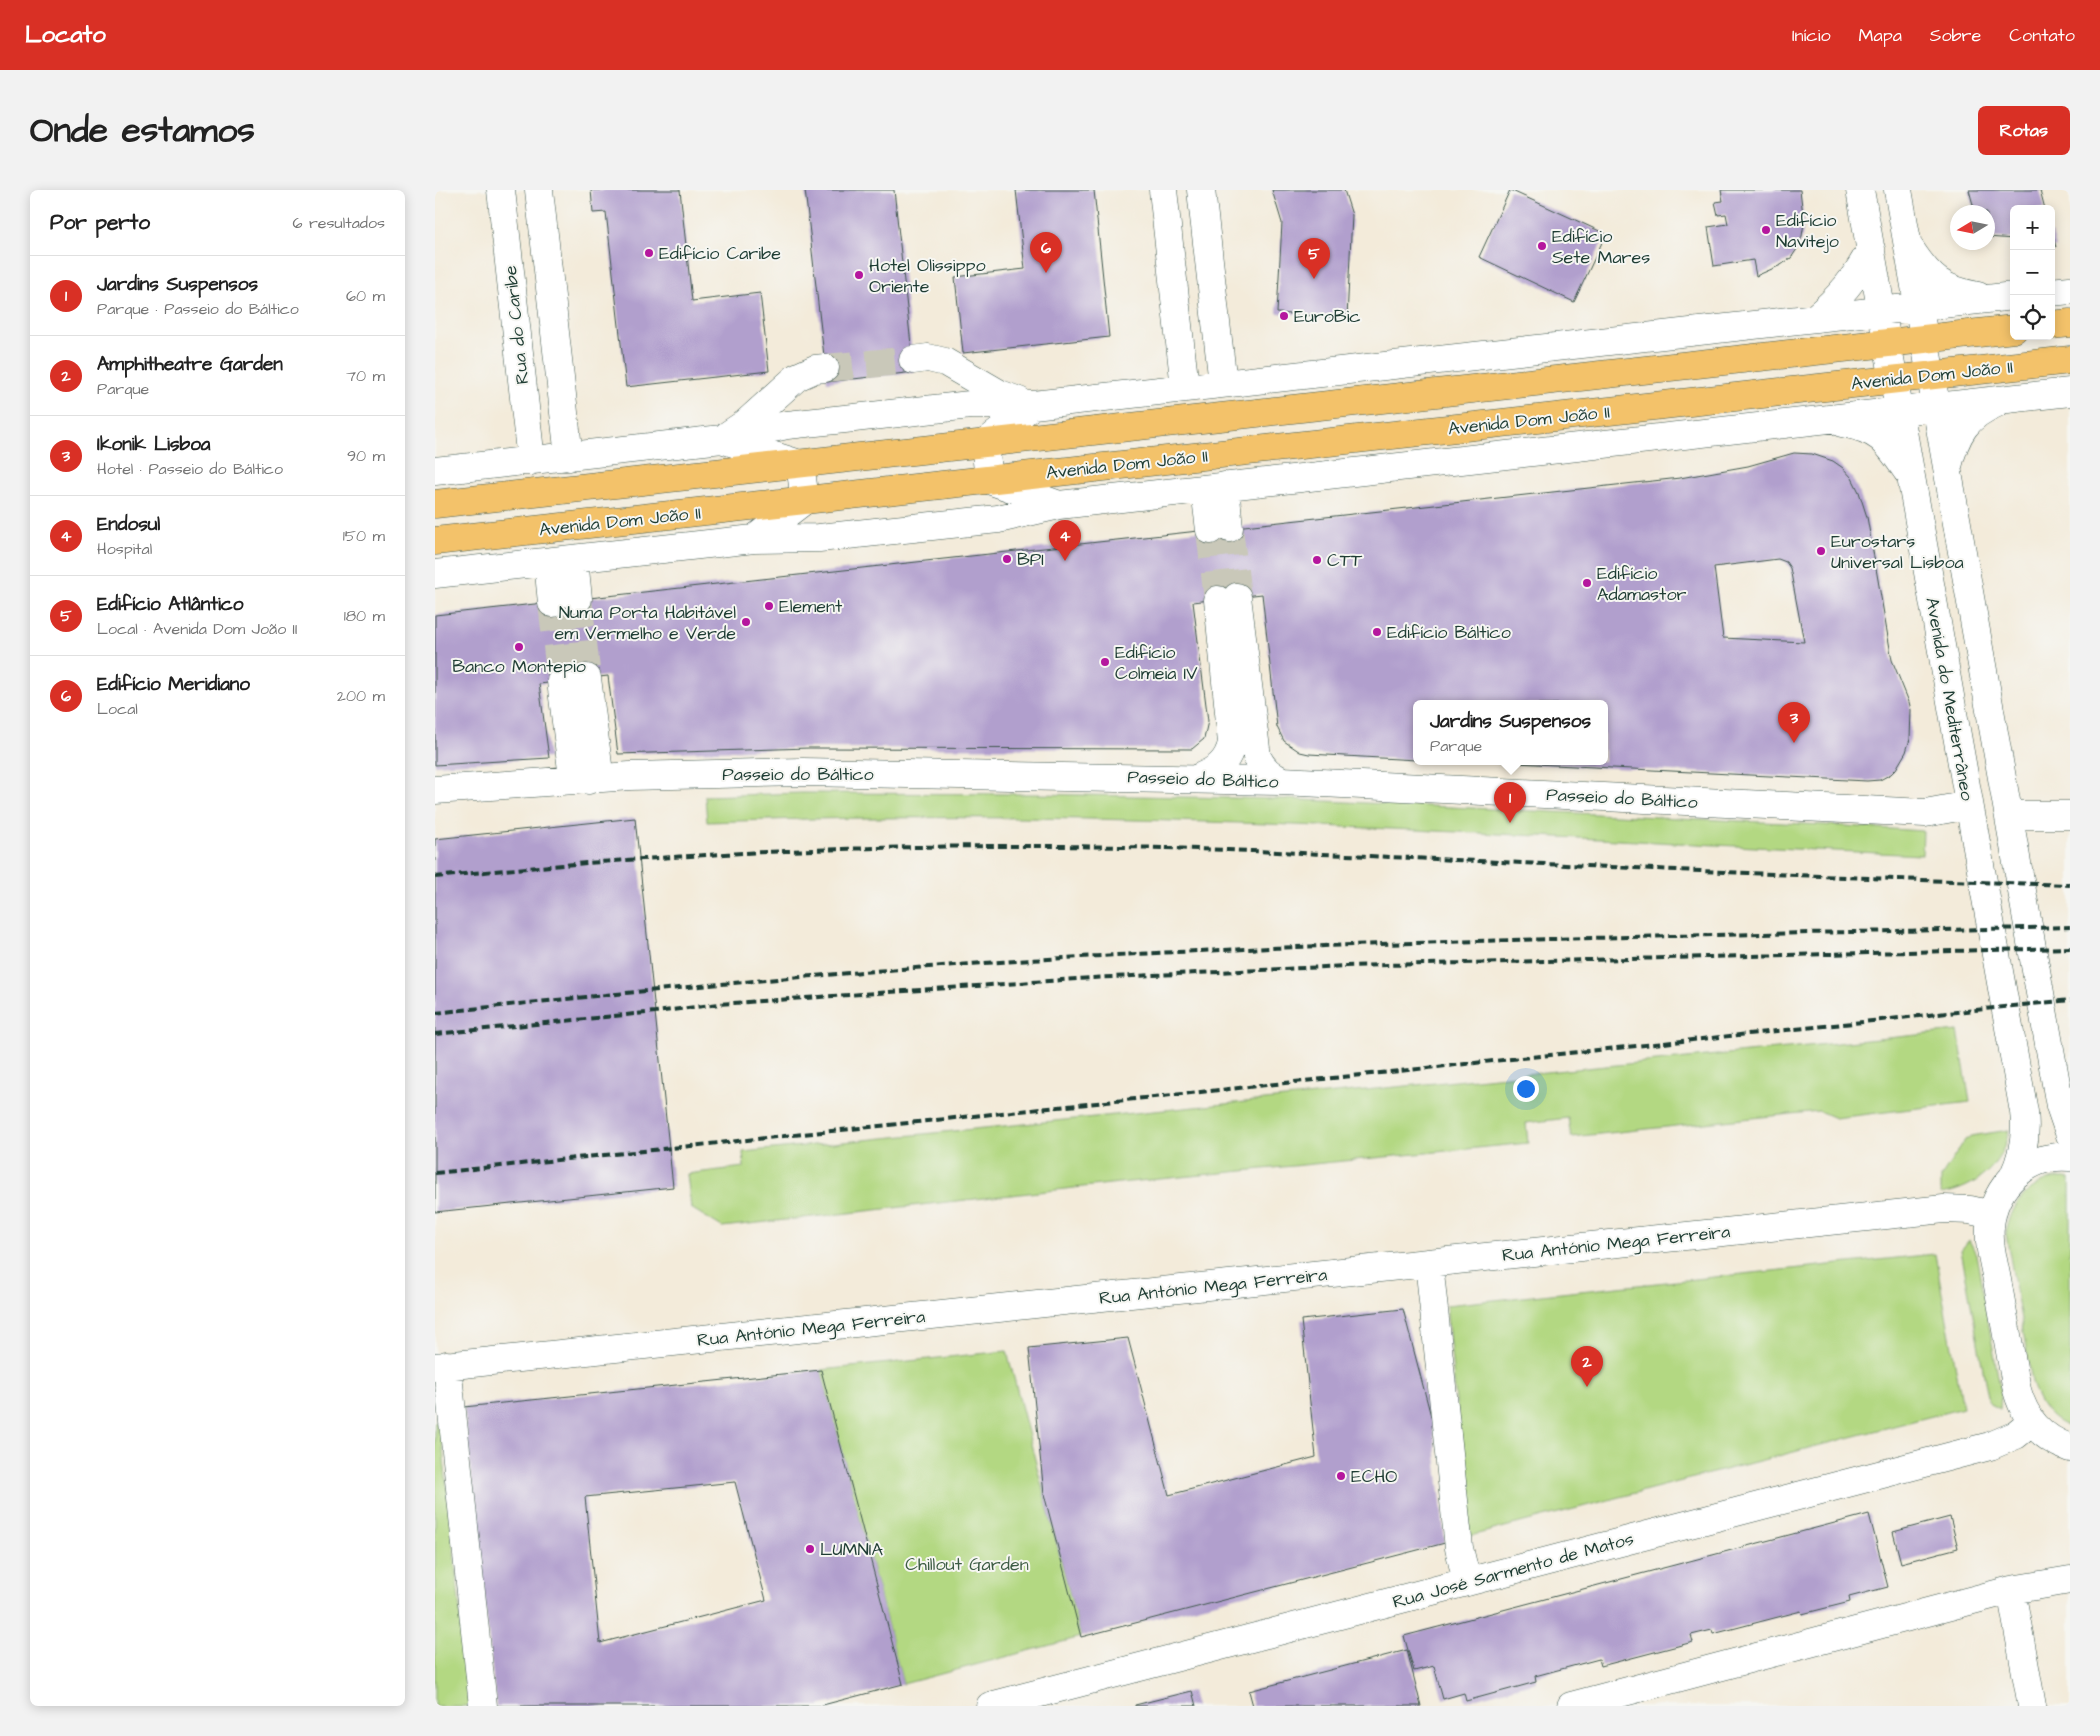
<!DOCTYPE html>
<html lang="pt">
<meta charset="utf-8">
<style>
body{margin:0;font-family:"Architects Daughter",sans-serif;background:#f2f2f2;color:#222}
.controls{position:absolute;right:15px;top:15px;display:grid;overflow:hidden;border-radius:8px;box-shadow:0 2px 12px #0003}
.controls button{width:45px;height:45px;display:grid;place-items:center;padding:0;border:0;border-bottom:1px solid #e0e0e0;background:#fff;color:#222;font:25px sans-serif}
.compass{position:absolute;left:1515px;top:15px;width:45px;height:45px;border-radius:50%;background:#fff;box-shadow:0 2px 12px #0003;rotate:260deg}
.you{position:absolute;left:1090px;top:898px;width:18px;height:18px;margin:-12px;border:4px solid #fff;border-radius:50%;background:#1a73e8;box-shadow:0 0 0 8px #1a73e833}
.badge{display:grid;place-items:center;width:32px;height:32px;border-radius:50%;background:#d93025;color:#fff;font-size:16px;font-weight:700}
.pin{position:absolute;translate:-50% -41px;filter:drop-shadow(0 1px 2px #0008)}
.pin::after{content:'';position:absolute;top:26px;width:18px;height:15px;background:inherit;clip-path:polygon(0 0,100% 0,50% 100%)}
.popup{position:absolute;left:978px;top:510px;width:195px;height:65px;box-sizing:border-box;display:grid;place-content:center;border-radius:8px;background:#fff;filter:drop-shadow(0 1px 4px #0005);font-size:16px;white-space:nowrap;color:#767676}
.popup b{font-size:19px;color:#222}
.popup::after{content:'';position:absolute;left:50%;top:100%;margin-left:-10px;border:10px solid transparent;border-top-color:#fff}
.list{margin:0;padding:0;list-style:none}
h2{display:flex;justify-content:space-between;align-items:center;height:65px;margin:0;padding:0 20px;font-size:21px}
h2 small{font-size:16px;font-weight:400;color:#767676}
.list li{display:grid;grid-template-columns:32px 1fr auto;gap:15px;align-items:center;box-sizing:border-box;height:80px;padding:0 20px;border-top:1px solid #e0e0e0}
.list b{display:block;font-size:19px;white-space:nowrap}
.list p{margin:0;font-size:16px;white-space:nowrap;color:#767676}
.list em{font-size:16px;font-style:normal;color:#767676}
.icon{flex:none;width:28px;height:28px;fill:none;stroke:currentColor;stroke-width:2;stroke-linecap:round;stroke-linejoin:round}
.map{position:relative;flex:none;width:1635px;height:1516px;overflow:hidden;border-radius:8px}
header{display:flex;align-items:center;gap:30px;box-sizing:border-box;height:70px;padding:0 25px;background:#d93025;color:#fff}
header strong{font-size:24px}
nav{display:flex;gap:28px;margin-inline-start:auto;font-size:18px}
.intro{display:flex;align-items:center;justify-content:space-between;box-sizing:border-box;height:120px;padding:0 30px}
h1{margin:0;font-size:35px}
.button{padding:12px 22px;border-radius:8px;background:#d93025;color:#fff;font-size:18px;font-weight:700}
main{display:flex;gap:30px;padding:0 30px}
aside{flex:1;background:#fff;border-radius:8px;box-shadow:0 2px 12px #0003}
.map>svg:first-child{display:block}
.green{fill:#b3d882;stroke:#698a5b}
.building{fill:#b19fcd;fill-rule:evenodd}
.lines{fill:none;stroke-linecap:round;stroke-linejoin:round}
.minor-tunnel{stroke:#c9c8b9;stroke-width:28;stroke-dasharray:28 14;stroke-linecap:butt}
.minor-casing{stroke:#3f574d;stroke-width:29}
.major-casing{stroke:#3f574d;stroke-width:29}
.minor{stroke:#fff;stroke-width:28}
.major{stroke:#f3c26a;stroke-width:28}
.rail{stroke:#1f3d34;stroke-width:4;stroke-dasharray:8 4;stroke-linecap:butt}
.poi-dot{fill:#b5179e;stroke:#f6f6f2;stroke-width:2}
.labels{text-anchor:middle;stroke-width:4;stroke-linejoin:round;paint-order:stroke}
.poi-label{font-size:18px;fill:#1f3d34;stroke:#f6f6f2;text-anchor:start}
.street-label{font-size:18px;fill:#1f3d34;stroke:#f6f6f2}
.park-label{font-size:18px;fill:#3d5c44;stroke:#f6f6f2}
</style>
<header>
<strong>Locato</strong>
<nav><a>Início</a><a>Mapa</a><a>Sobre</a><a>Contato</a></nav>
</header>
<div class="intro"><h1>Onde estamos</h1><a class="button">Rotas</a></div>
<main>
<aside>
<h2>Por perto<small>6 resultados</small></h2>
<ul class="list">
<li><span class="badge">1</span><div><b>Jardins Suspensos</b><p>Parque · Passeio do Báltico</p></div><em>60 m</em></li>
<li><span class="badge">2</span><div><b>Amphitheatre Garden</b><p>Parque</p></div><em>70 m</em></li>
<li><span class="badge">3</span><div><b>Ikonik Lisboa</b><p>Hotel · Passeio do Báltico</p></div><em>90 m</em></li>
<li><span class="badge">4</span><div><b>Endosul</b><p>Hospital</p></div><em>150 m</em></li>
<li><span class="badge">5</span><div><b>Edifício Atlântico</b><p>Local · Avenida Dom João II</p></div><em>180 m</em></li>
<li><span class="badge">6</span><div><b>Edifício Meridiano</b><p>Local</p></div><em>200 m</em></li>
</ul>
</aside>
<div class="map">
<svg width="1635" height="1516" viewBox="0 0 1635 1516">
<rect width="100%" height="100%" fill="#f6f6f2"/>
<filter id="ink" filterUnits="userSpaceOnUse"><feTurbulence type="fractalNoise" baseFrequency=".02" numOctaves="2"/><feDisplacementMap in="SourceGraphic" scale="10" xChannelSelector="R" yChannelSelector="G"/><feConvolveMatrix kernelMatrix="1 2 1 2 8 2 1 2 1" color-interpolation-filters="sRGB"/></filter>
<filter id="wash" filterUnits="userSpaceOnUse"><feTurbulence type="fractalNoise" baseFrequency=".0096" numOctaves="4" result="noise"/><feDisplacementMap in="SourceGraphic" scale="20" xChannelSelector="R" yChannelSelector="G"/><feGaussianBlur stdDeviation="1.12" result="paint"/><feColorMatrix in="noise" values="0 0 0 0 0 0 0 0 0 0 0 0 0 0 0 0 0 1.4 0 .05"/><feComposite in="paint" operator="in"/></filter>
<g filter="url(#wash)">
<rect width="100%" height="100%" fill="#f3ebda"/>
<path class="green" d="M366,603L599,604L848,609L1410,636L1488,641L1487,665C1082,647 677,616 272,632L270,606Z
M1523,841L1535,912L1400,928L1384,921L1136,947L1133,928L1091,933L1093,953L684,993L287,1037L256,1018L252,984L309,977L308,962Z
M1574,940C1567,976 1542,998 1506,1004V987L1530,950L1536,946Z
M1619,988H1635V1237C1614,1230 1603,1213 1597,1192L1571,1044C1576,1015 1590,997 1619,988Z
M1534,1050L1541,1064L1566,1203L1565,1219L1554,1213L1526,1060Z
M1500,1064L1528,1218L1035,1346L1011,1115Z
M572,1161L646,1447L468,1494L386,1180Z
M5,1231L35,1516H0V1232Z"/>
<g id="blocks">
<path class="building" d="M156,0H245L257,111L325,103L334,181L191,197L171,22L158,23Z
M370,0H459L479,182L392,192Z
M581,0H659L674,147L528,163L520,87L590,79Z
M837,0H909L917,25L912,128L842,123L847,33Z
M1075,0L1171,44L1139,112L1044,67Z
M1286,0H1365L1369,33L1367,46L1362,59L1356,68L1346,75L1321,86L1318,70L1279,76L1273,37L1293,34L1291,24L1283,25L1280,12L1288,11Z
M1534,0H1605L1610,19H1579V49L1552,47V22H1540Z
M1616,43H1617L1621,57L1616,58Z
M1359,263L1377,264L1398,271L1408,278L1417,288L1424,302L1432,327L1457,470L1474,512L1476,520L1475,549L1471,562L1461,579L1456,584L1445,590L1432,591L1080,573V572H1169V514H981V570L874,564L865,562L849,551L842,537L827,404L758,412L773,531L769,549L757,559L374,558L183,564L173,486L104,494L114,568L0,575V425L1245,288L1313,276ZM1343,369L1351,372L1355,378L1369,452L1288,448L1279,377Z
M200,628L238,997L0,1022V649Z
M968,1119L998,1234L1010,1353L646,1447L609,1304L594,1158L693,1148L734,1305L881,1267L866,1130Z
M386,1180L468,1494L384,1516H61L29,1217ZM300,1292L331,1410L165,1453L150,1307Z
M1434,1324L1453,1397L1414,1407L1415,1412L1367,1424L1366,1421L1278,1444L1277,1440L1256,1445L1258,1452L1166,1476L1164,1469L1100,1486L1101,1492L1031,1511L1029,1503L1008,1509L999,1476L979,1481L969,1446Z
M1515,1327L1523,1358L1466,1373L1458,1342Z
M972,1460L986,1516H818L814,1501Z
M757,1501L761,1516H700V1515Z"/>
</g>
</g>
<g filter="url(#ink)">
<use href="#blocks" fill-opacity="0" stroke="#3f574d" stroke-width="1"/>
<g class="lines">
<path class="minor-tunnel" d="M390,178L478,170
M794,338L802,407
M775,340L783,410
M143,409L152,488
M117,413L126,491"/>
<defs>
<path id="minor" d="M66,0L96,271
M104,0L134,267
M728,0L750,198
M766,0L788,194
M1425,0L1589,922C1592,946 1588,966 1578,987
M1463,0L1625,916L1635,945
M1476,60C1495,89 1508,100 1543,106
M1616,102L1635,100
M1380,128C1404,108 1421,88 1436,59
M478,170L493,168L510,172L565,204L584,211
M598,215L550,253L554,290L624,315
M1407,233C1445,240 1451,250 1472,281
M293,245L311,233L362,187L380,179L390,178
M289,250L365,274L370,310L319,349
M1513,276C1521,244 1531,226 1562,213
M0,281L287,249L352,235L419,228L535,215H598L1579,106
M790,296L794,338
M770,299L775,340
M139,369L143,409
M113,372L117,413
M0,384L319,349L384,348L563,329L624,315L1635,202
M802,407L822,567C828,579 835,585 847,591
M152,488L163,575L153,590
M126,491L137,580L153,590
M763,588C781,580 792,574 797,553L783,410
M0,600L195,586L368,582L847,591L1490,623L1534,615
M1574,625H1635
M1635,967C1593,963 1558,996 1555,1037C1553,1054 1559,1073 1562,1090C1569,1127 1575,1163 1582,1200C1590,1229 1606,1248 1635,1258
M994,1073L1024,1358L1032,1392
M12,1175L48,1516
M0,1177L1509,1019L1535,1020L1557,1025
M1576,1400L1597,1516
M555,1516L1555,1256L1581,1245L1597,1232
M1136,1516L1576,1400L1635,1390"/>
<path id="major" d="M1616,135L1635,133
M0,314L1579,139
M0,351L1635,170"/>
</defs>
<use href="#minor" class="minor-casing"/>
<use href="#major" class="major-casing"/>
<use href="#minor" class="minor"/>
<use href="#major" class="major"/>
<path class="rail" d="M0,687C188,667 377,657 566,656C725,655 884,664 1043,671C1240,680 1438,689 1635,695
M0,823C262,794 524,771 787,760C1070,748 1353,744 1635,737
M0,844L220,822L284,814L656,788L911,776L1635,758
M0,983L1635,810"/>
</g>
</g>
<g class="poi-dot">
<circle cx="1331" cy="40" r="5"/>
<circle cx="1107" cy="56" r="5"/>
<circle cx="214" cy="63" r="5"/>
<circle cx="424" cy="85" r="5"/>
<circle cx="849" cy="126" r="5"/>
<circle cx="1386" cy="361" r="5"/>
<circle cx="572" cy="369" r="5"/>
<circle cx="882" cy="370" r="5"/>
<circle cx="1152" cy="393" r="5"/>
<circle cx="334" cy="416" r="5"/>
<circle cx="311" cy="432" r="5"/>
<circle cx="942" cy="442" r="5"/>
<circle cx="84" cy="457" r="5"/>
<circle cx="670" cy="472" r="5"/>
<circle cx="906" cy="1286" r="5"/>
<circle cx="375" cy="1359" r="5"/>
</g>
<g class="labels">
<g class="poi-label">
<text x="1341" y="36">Edifício<tspan x="1341" dy="21">Navitejo</tspan></text>
<text x="1117" y="52">Edifício<tspan x="1117" dy="21">Sete Mares</tspan></text>
<text x="224" y="69">Edifício Caribe</text>
<text x="434" y="81">Hotel Olissippo<tspan x="434" dy="21">Oriente</tspan></text>
<text x="859" y="132">EuroBic</text>
<text x="1396" y="357">Eurostars<tspan x="1396" dy="21">Universal Lisboa</tspan></text>
<text x="582" y="375">BPI</text>
<text x="892" y="376">CTT</text>
<text x="1162" y="389">Edifício<tspan x="1162" dy="21">Adamastor</tspan></text>
<text x="344" y="422">Element</text>
<text x="301" y="428" text-anchor="end">Numa Porta Habitável<tspan x="301" dy="21">em Vermelho e Verde</tspan></text>
<text x="952" y="448">Edifício Báltico</text>
<text x="680" y="468">Edifício<tspan x="680" dy="21">Colmeia IV</tspan></text>
<text x="84" y="482" text-anchor="middle">Banco Montepio</text>
<text x="916" y="1292">ECHO</text>
<text x="385" y="1365">LUMNIA</text>
</g>
<g class="street-label">
<text transform="translate(81 135) rotate(-96)" y="6">Rua do Caribe</text>
<text transform="translate(1497 185) rotate(-6)" y="6">Avenida Dom João II</text>
<text transform="translate(1094 230) rotate(-6)" y="6">Avenida Dom João II</text>
<text transform="translate(692 274) rotate(-6)" y="6">Avenida Dom João II</text>
<text transform="translate(185 331) rotate(-6)" y="6">Avenida Dom João II</text>
<text transform="translate(1515 509) rotate(80)" y="6">Avenida do Mediterrâneo</text>
<text x="363" y="590">Passeio do Báltico</text>
<text transform="translate(768 589) rotate(2)" y="6">Passeio do Báltico</text>
<text transform="translate(1187 608) rotate(3)" y="6">Passeio do Báltico</text>
<text transform="translate(1181 1053) rotate(-6)" y="6">Rua António Mega Ferreira</text>
<text transform="translate(778 1096) rotate(-6)" y="6">Rua António Mega Ferreira</text>
<text transform="translate(376 1138) rotate(-6)" y="6">Rua António Mega Ferreira</text>
<text transform="translate(1078 1380) rotate(-15)" y="6">Rua José Sarmento de Matos</text>
</g>
<g class="park-label">
<text x="532" y="1380">Chillout Garden</text>
</g>
</g>
</svg>
<div class="controls">
<button>+</button>
<button>−</button>
<button><svg class="icon" aria-label="locate" viewBox="0 0 24 24"><circle cx="12" cy="12" r="6"/><path d="M12 2v4M12 18v4M2 12h4M18 12h4"/></svg></button>
</div>
<svg class="compass" viewBox="-18 -18 36 36"><path d="M0-13l5 13h-10z" fill="#e53935"/><path d="M0 13l5-13h-10z" fill="#767676"/></svg>
<div class="you"></div>
<div class="pin badge" style="left:1075px;top:633px">1</div>
<div class="popup"><b>Jardins Suspensos</b>Parque</div>
<div class="pin badge" style="left:1152px;top:1197px">2</div>
<div class="pin badge" style="left:1359px;top:553px">3</div>
<div class="pin badge" style="left:630px;top:371px">4</div>
<div class="pin badge" style="left:879px;top:89px">5</div>
<div class="pin badge" style="left:611px;top:83px">6</div>
</div>
</main>
